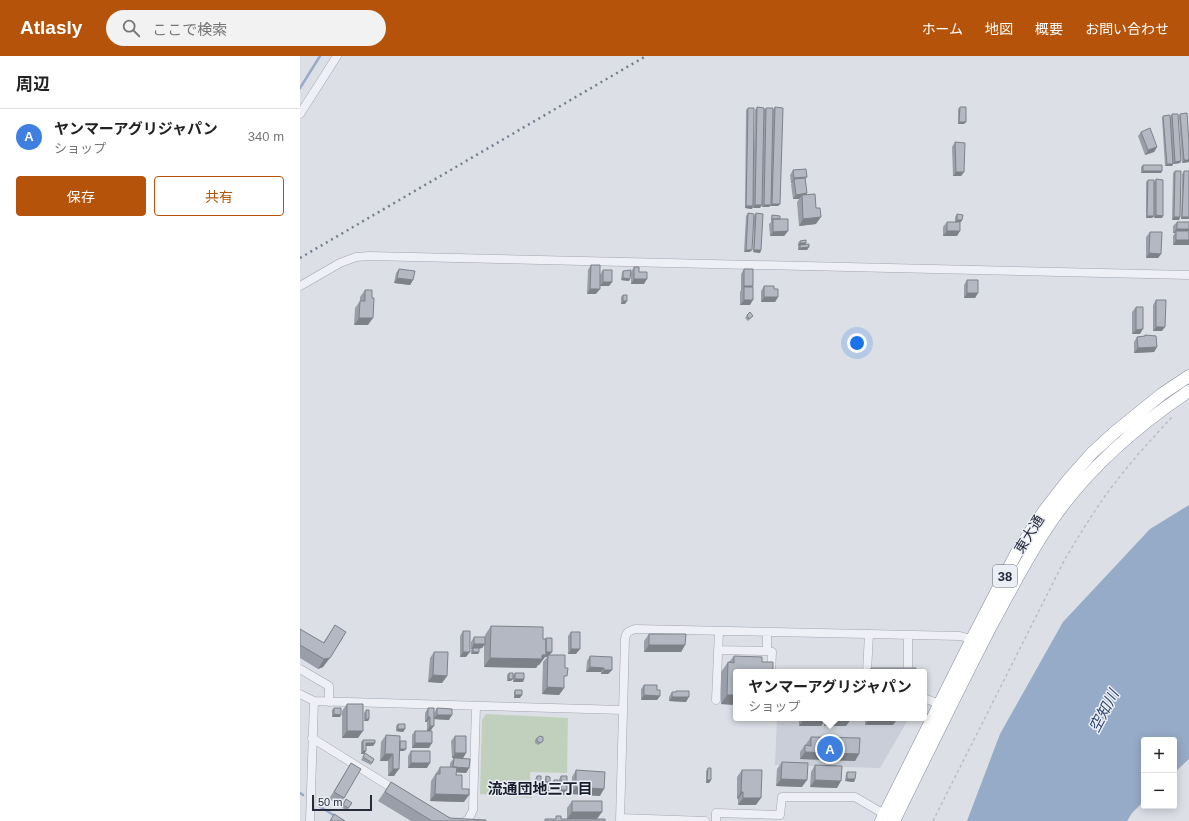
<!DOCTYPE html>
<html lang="ja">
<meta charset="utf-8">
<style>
body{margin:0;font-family:Arial,"Noto Sans JP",sans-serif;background:#f2f2f2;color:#222}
.controls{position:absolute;right:12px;bottom:12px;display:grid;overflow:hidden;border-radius:4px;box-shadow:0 2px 10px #0003}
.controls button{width:36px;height:36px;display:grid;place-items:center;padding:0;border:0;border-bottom:1px solid #e0e0e0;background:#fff;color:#222;font:20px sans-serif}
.scale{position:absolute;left:12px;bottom:10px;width:60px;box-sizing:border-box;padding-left:4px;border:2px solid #262c3c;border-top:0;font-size:11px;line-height:14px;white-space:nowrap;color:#262c3c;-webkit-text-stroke:3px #ebeef4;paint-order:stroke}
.you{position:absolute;left:557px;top:287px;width:14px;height:14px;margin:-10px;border:3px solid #fff;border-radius:50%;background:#1a73e8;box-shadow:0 0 0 6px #1a73e833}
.badge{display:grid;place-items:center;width:26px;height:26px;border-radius:50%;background:#b45309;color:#fff;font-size:13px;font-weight:700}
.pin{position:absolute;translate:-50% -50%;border:2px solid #fff;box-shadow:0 1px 4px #0006}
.popup{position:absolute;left:433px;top:613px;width:194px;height:52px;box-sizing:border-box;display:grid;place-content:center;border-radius:4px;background:#fff;filter:drop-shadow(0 1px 3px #0005);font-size:13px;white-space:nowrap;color:#767676}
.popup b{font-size:15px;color:#222}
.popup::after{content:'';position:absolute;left:50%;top:100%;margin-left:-8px;border:8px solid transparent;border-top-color:#fff}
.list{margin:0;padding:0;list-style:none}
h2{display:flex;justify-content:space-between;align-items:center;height:52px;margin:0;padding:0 16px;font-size:17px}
h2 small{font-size:13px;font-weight:400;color:#767676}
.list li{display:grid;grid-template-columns:26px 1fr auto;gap:12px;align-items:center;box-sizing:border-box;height:56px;padding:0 16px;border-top:1px solid #e0e0e0}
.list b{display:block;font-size:15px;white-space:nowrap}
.list p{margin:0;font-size:13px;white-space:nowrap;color:#767676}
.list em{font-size:13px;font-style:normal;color:#767676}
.actions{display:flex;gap:8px;padding:12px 16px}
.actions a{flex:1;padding:9px 0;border:1px solid #b45309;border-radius:4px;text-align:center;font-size:14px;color:#b45309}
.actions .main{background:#b45309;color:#fff}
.icon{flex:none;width:22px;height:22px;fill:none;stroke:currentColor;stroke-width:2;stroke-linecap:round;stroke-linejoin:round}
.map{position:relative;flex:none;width:889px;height:765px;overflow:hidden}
header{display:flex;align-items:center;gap:24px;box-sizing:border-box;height:56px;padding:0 20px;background:#b45309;color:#fff}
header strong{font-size:19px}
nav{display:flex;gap:22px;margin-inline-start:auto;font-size:14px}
.search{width:280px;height:36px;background:#f2f2f2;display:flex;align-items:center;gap:10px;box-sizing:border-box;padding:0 14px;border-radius:22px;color:#767676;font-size:15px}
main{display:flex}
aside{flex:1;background:#fff}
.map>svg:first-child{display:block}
.built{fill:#caced8}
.green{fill:#c1d0bd}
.water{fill:#96abc7}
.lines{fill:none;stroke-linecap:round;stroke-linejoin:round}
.stream{stroke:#96abc7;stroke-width:2.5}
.minor-casing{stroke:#a2a6b0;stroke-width:9}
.highway-casing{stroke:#838c9d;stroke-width:13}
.path{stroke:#babdc5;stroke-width:1.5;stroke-dasharray:3 3;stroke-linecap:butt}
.minor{stroke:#eef0f5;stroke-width:8}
.highway{stroke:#fff;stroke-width:12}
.rail{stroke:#757e90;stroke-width:2.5;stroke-dasharray:2 4;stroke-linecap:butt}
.wall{fill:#9a9ea8}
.shaded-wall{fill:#7d8188}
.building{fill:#b3b8c3;stroke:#7d8188}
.labels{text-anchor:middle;stroke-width:3;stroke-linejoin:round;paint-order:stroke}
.shield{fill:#ebeef4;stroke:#616673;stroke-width:1}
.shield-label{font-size:13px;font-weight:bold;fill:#262c3c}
.street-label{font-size:14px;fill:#262c3c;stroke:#ebeef4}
.water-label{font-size:15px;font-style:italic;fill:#304870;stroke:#ebeef4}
.neighbourhood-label{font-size:15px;font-weight:bold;fill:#181e2d;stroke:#ebeef4}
</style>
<header>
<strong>Atlasly</strong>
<div class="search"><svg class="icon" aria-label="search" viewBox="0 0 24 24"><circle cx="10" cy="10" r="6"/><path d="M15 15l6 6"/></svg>ここで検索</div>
<nav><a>ホーム</a><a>地図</a><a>概要</a><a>お問い合わせ</a></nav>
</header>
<main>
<aside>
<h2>周辺<small></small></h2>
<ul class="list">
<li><span class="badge" style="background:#3f7fe0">A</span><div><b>ヤンマーアグリジャパン</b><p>ショップ</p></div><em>340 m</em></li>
</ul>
<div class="actions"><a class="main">保存</a><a>共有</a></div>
</aside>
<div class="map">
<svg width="889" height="765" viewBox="0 0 889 765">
<rect width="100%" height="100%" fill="#dcdfe6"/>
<path class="built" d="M477,662H609L580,712L475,709Z"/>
<path class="green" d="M186,658L268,662L267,717L230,716L232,742L180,738L182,664Z"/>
<path class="water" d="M889,449V703L874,717V684H844V745L832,757L827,765H667L700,678L763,566L850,473Z"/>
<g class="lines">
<path class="stream" d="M0,32L20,0
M0,737L3,739
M19,750L35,760"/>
<defs>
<path id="minor" d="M0,58L37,0
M0,230L40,207L56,201L69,200L889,219
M467,576V595L472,596L471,616
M418,594L467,595
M0,613L29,630V646
M567,616L569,578
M608,616V579
M0,638L14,645L323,654
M624,642L639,648
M416,644L419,575
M12,682L97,735
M320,762L405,765
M10,765L14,645
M165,765L168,764L173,754L176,650
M320,765L325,583C326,576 329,575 335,573L660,580L675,584
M416,765V757L480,759L482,741H555L584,758"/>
<path id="highway" d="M581,765L672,583L717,496L744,455L769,423L792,397L815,376L862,338L889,320
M594,765C626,700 658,634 691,570C711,534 729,497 753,463C789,411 837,370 889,335"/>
</defs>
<use href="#minor" class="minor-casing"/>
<use href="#highway" class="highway-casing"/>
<path class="path" d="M633,765L765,503C779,480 792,458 808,436C827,410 849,386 871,362V360"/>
<use href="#minor" class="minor"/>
<use href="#highway" class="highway"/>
<path class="rail" d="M0,202L346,0"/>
</g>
<path class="wall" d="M457,51L460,152H453V150L452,153L445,152L446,54L448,52L453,130L455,54Z
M475,51L480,148L478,150H471V149L469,151H462L464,54L466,52L471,138L473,54Z
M660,51L664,68H658V53Z
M872,58L881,105L880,107L873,108L872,110H865L862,62L863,60L872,87L870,61Z
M880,58L889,87V106L882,107L879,60Z
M841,76L857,91L854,96L845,99L838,80Z
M655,86L664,116L661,120H653L652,91Z
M843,109L862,115L861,117H841V111Z
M493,114L505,123L507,137L506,139L516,168L499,170L497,146L499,143H493L491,128L492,127H491L490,119Z
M875,115L880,161L879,164H872L873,117Z
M884,115H889V162L888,163H881L882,118Z
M856,123L863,160L862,162H854V160L852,162H846V126L848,124L854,126Z
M448,157L450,196H444L446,160Z
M456,157L461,194L460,197L453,196L454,160Z
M657,158L662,164L660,166L657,180H643V171L647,166H655V161Z
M472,159L480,163L488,175L484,180H470L469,168L471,166V162Z
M877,166H889V174L888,175L889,189H873V180L875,177H873V170Z
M850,176L861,198L858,202H846V181Z
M500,185L506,187L505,189L509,191L507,194H498V191L499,190H498V187Z
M291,209L296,238H287L288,214Z
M334,211L339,216L344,228H331V216Z
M99,213L113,224L110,229L94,227L96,217Z
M444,213L453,230L452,231L450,249H440V236L441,234V218Z
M303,214L312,226L309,230H300V219Z
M323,215L329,225L321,224L322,217Z
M667,224L678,237L675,242H664V229Z
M464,230L474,233L478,241L475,246H461V235Z
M65,234L68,269H54L55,252L60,245V241Z
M323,239L325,248H321V241Z
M856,244L862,275H853V249Z
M836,251L840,278H832V256Z
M447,259L453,260L448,265L445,262Z
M845,279L857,291L854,296L834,297V286L837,281L844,280Z
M35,569L43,582L23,611L18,613L0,602V573L23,587Z
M191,570L243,583L252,596L249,599L264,624V632L259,639L242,638L243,606L247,601H245L239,609H238L236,612L184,611V589L182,592L179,593V596L178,598H171V594L172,593H171V586L174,581H185V579Z
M163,575L166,601H160V580Z
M271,576L276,598H268V580Z
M349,578L385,589L381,596H344V585Z
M134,596L147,620L142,627L128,626L130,602Z
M290,600L312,614L308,618H301V616H286L287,605Z
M434,600L436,649L421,648V616L428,606H429Z
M571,612L616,616H568Z
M209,617L211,625H207V619Z
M215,617L224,623L223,626H213V619Z
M344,629L357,634L360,640L357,644H341V633Z
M215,634L220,642H214V636Z
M376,635L386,646L369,645V641L372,636H375Z
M47,648L58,682H42V655Z
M34,652L40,661H32V654Z
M128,652L134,657L137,652L149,664L134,663L131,675L129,692H112V679L115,675H127V666H125V657Z
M66,654L69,663L68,665H64V657Z
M499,662H551V663L546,670H524V666L521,670H499Z
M565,662H598L593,669H565Z
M98,668L105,673L103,676L96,675V670Z
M86,679L100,685L104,695H100L94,720H88V705H80L81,686Z
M155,680L166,697L163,702H155L169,712L166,717L156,716V719L162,733L164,746L130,745L131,725L140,711H150V707L154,702H152L151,685Z
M511,681L559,698L555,705L500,703V696L505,689H506V688Z
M237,682L243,685L241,687L238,689L235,687V684Z
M63,684L75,687L73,690H66V695L64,698H61V686Z
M111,695L127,712H108V700Z
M65,697L74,703L71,709L61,704Z
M482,706L502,731L476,730L477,713Z
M51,707L44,742L39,749L29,743Z
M515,709L537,732L510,731L511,716Z
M408,712L411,724L409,727H406V715Z
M276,714L300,740L271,738L272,721Z
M442,714L456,749H438V743L437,742V721Z
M547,716L555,723L554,726L545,725L546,718Z
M237,720L239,729V738H235V731L237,729H235V723Z
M246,720L248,728V738H244V731L246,729L244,728L245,723Z
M261,720L264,739H258V725Z
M254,724L256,732H252V726Z
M91,726L150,762L186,765H111L78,745Z
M46,743L52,747L47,755L41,751Z
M272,745L297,763H267V752Z"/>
<path class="shaded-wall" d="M659,66H666L664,68H658Z
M857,91L854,96L845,99L848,94Z
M884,104H889V106L882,107Z
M881,105L880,107L873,108L872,110H865L867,108H873L875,106Z
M843,115H862L861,117H841Z
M656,116H664L661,120H653Z
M507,121L503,125L494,123L492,127H491L494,122Z
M507,137L503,142L502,139L499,143H493L496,139Z
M472,148H480L478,150H471Z
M455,149H462L460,152H453Z
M464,149H471L469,151H462Z
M446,150H453L452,153L445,152Z
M856,159L863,160L862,162H854Z
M847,160H854L852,162H846Z
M521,161L516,168L499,170L503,163Z
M874,161H880L879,164H872Z
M882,161H889V162L888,163H881Z
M657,164H662L661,166H655Z
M877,173H889V174L886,178L876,175L875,177H873Z
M488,175L484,180H470L473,176Z
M647,175H660L657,180H643Z
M876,184H889V189H873Z
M500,187H506L505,189L498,190Z
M509,191L507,194H498L500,192Z
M446,194H452L450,196H444Z
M454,194H461L460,197L453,196Z
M849,197L861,198L858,202H846Z
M97,222L113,224L110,229L94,227Z
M323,222L330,223L329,225L321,224Z
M334,223H347L344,228H331Z
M303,226H312L309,230H300Z
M444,230H453L450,234L444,231L441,234Z
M290,233H300L296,238H287Z
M667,237H678L675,242H664Z
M464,241H478L475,246H461Z
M444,244H453L450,249H440Z
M323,245H327L325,248H321Z
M59,262H73L68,269H54Z
M856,271H865L862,275H853Z
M843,273L840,278H832L836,274Z
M857,291L854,296L834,297L838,292Z
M174,588H185L182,592L171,593Z
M349,589H385L381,596H344Z
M271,593H280L276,598H268Z
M163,596H170L166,601H160Z
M173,596H179L178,598H171Z
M246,596H252L248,601V599L247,601H245L239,609H238L236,612L184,611L190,602L244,599Z
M30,602L23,611L18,613L24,603Z
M290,611L304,612L301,616H286Z
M304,614H312L308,618H301Z
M133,619L147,620L142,627L128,626Z
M209,623H213L211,625H207Z
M215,623H224L223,626H213Z
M247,631L264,632L259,639L242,638Z
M215,639H222L220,642H214Z
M344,639L360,640L357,644H341Z
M427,639H436V649L421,648Z
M372,641H389L386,646L369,645Z
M34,658L41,659L40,661H32Z
M137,659H152L149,664L133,663Z
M128,661H130L127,666H125Z
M570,662H598L593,669H565Z
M66,663H69L68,665H64Z
M504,663H526L521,670H499Z
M529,663H551L546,670H524Z
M130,670H134L130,675H127Z
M98,673H105L103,676L96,675Z
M47,675H63L58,682H42Z
M66,687H75L73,690H64Z
M115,687H132L129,692H112Z
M99,693H106L104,695H97Z
M63,695H66L64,698H61Z
M505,696L559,698L555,705L500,703Z
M155,697H166L163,702H152Z
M85,698H93L88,705H80Z
M111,707H130L127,712H108Z
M153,711L169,712L166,717L150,716Z
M93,713H99L94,720H88Z
M481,723L507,724L502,731L476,730Z
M547,723H555L554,726L545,725Z
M407,724H411L409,727H406Z
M515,724L541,725L537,732L510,731Z
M246,726H250L248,729L244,728Z
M237,727H241L239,729H235Z
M254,730H258L256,732H252Z
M276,731L304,733L300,740L271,738Z
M261,734H267L264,739H258Z
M237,735H240L239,738H235Z
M246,735H249L248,738H244Z
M441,736H443L438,743L437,742Z
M135,738L169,739L164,746L130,745Z
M443,742H461L456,749H438Z
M272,756H302L297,763H267Z"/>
<path class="building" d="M457,51L464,52L462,149H455Z
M475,51L483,52L480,148H472Z
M660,51H666V66H659Z
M448,52H454L453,150H446Z
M466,52H473L471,149H464Z
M887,57L889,87V104H884L880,58Z
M872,58H878L881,105L875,106Z
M870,59L873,108H867L863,60Z
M850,72L857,91L848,94L841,76Z
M655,86L665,87L664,116H656Z
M843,109H862V115H843Z
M506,113L507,121L494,122L493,114Z
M875,115H881L880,161H874Z
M884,115H889V161H882Z
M505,122L507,137L496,139L494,123Z
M856,123L863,124V160L856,159Z
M848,124H854V160H847Z
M515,138L516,152H520L521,161L503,163L502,139Z
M448,157L454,158L452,194H446Z
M456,157L463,158L461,194H454Z
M657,158L663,159L662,164H657Z
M472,159L480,160V163H473L472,164Z
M473,163H488V175L473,176Z
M647,166H660V175H647Z
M877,166H889V173H877Z
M876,175H889V184H876Z
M850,176H862L861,198L849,197Z
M506,184V187H500V185Z
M509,188V191L500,192V189Z
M291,209H300V233H290Z
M334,211H339V216H347V223H334Z
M99,213L115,215L113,224L97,222Z
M444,213H453V230H444Z
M303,214H312V226H303Z
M331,214L330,223L323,222V215Z
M667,224H678V237H667Z
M464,230H474V233H478V241H464Z
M444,231H453V244H444Z
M65,234H72V242H74L73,262H59L60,245H65Z
M323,239H327V245H323Z
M856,244H866L865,271H856Z
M836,251H843V273L836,274Z
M450,256L453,260L449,263L447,259Z
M845,279L856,280L857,291L838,292L837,281L845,280Z
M35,569L46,576L30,602L24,603L0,589V573L24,587Z
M191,570L243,571V583H246V599H242V603L190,602Z
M163,575H170V596H163Z
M271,576H280V593H271Z
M349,578H386L385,589H349Z
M174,581H185V588H174Z
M246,582H252V596H246Z
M173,592H179V596H173Z
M134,596H148L147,620L133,619Z
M248,599H265V612H268L267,620H264V632L247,631Z
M290,600L312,601V614H304V612L290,611Z
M434,600L462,601V606H473V616H436V639H427L428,606L434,607Z
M571,612H616V616H571Z
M209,617H213V623H209Z
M215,617H224V623H215Z
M344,629H357V634H360V640L344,639Z
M215,634H222V639H215Z
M376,635H389V641H372V636H376Z
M47,648H63V675H47Z
M34,652H41V659L34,658Z
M128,652H134V670H130V661H128Z
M137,652L152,653V659H137Z
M66,654H69V663H66Z
M504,662H526V663H504Z
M529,662H551V663H529Z
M98,668H105V673H98Z
M115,675H132V687H115Z
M86,679L100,680L99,713H93V698H85Z
M155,680H166V697H155Z
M240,680L243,681V685L240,687L237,685V682Z
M511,681L560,682L559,698L505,696V689L511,690Z
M63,684H75V687H66V695H63Z
M100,685H106V693H100Z
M111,695H130V707H111Z
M65,697L74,703L72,707L63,701Z
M154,702L170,703L169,712L153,711Z
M482,706L508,707L507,724L481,723Z
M51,707L61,713L44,742L34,736Z
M515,709L542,710L541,725L515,724Z
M140,711H157L156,719H162V733H169V739L135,738L136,718H140Z
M408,712H411V724H407Z
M276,714L305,716L304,733L276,731Z
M442,714H462L461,742H443V736H441Z
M547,716H556L555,723H547Z
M237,720H241V727H237Z
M246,720L250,721V726H246Z
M261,720H267V734H261Z
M254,724H258V730H254Z
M91,726L150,762L186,764V765H132L85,736Z
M250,728L249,735H246V729Z
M237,729H241L240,735H237Z
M46,743L52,747L48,752L43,749Z
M272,745H302V756H272Z
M34,758L45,765H30Z
M256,760H261V763H305V765H245V763H256Z"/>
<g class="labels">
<rect class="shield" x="693" y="509" width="24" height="22" rx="3"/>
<g class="shield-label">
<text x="705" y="525">38</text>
</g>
<g class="street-label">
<text transform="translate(729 478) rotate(-58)" y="5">東大通</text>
</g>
<g class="water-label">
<text transform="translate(804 655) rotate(-62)" y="5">空知川</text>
</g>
<g class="neighbourhood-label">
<text x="240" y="738">流通団地三丁目</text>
</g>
</g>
</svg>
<div class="controls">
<button>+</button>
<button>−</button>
</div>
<div class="scale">50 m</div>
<div class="you"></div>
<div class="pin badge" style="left:530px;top:693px;background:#3f7fe0">A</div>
<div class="popup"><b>ヤンマーアグリジャパン</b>ショップ</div>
</div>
</main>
